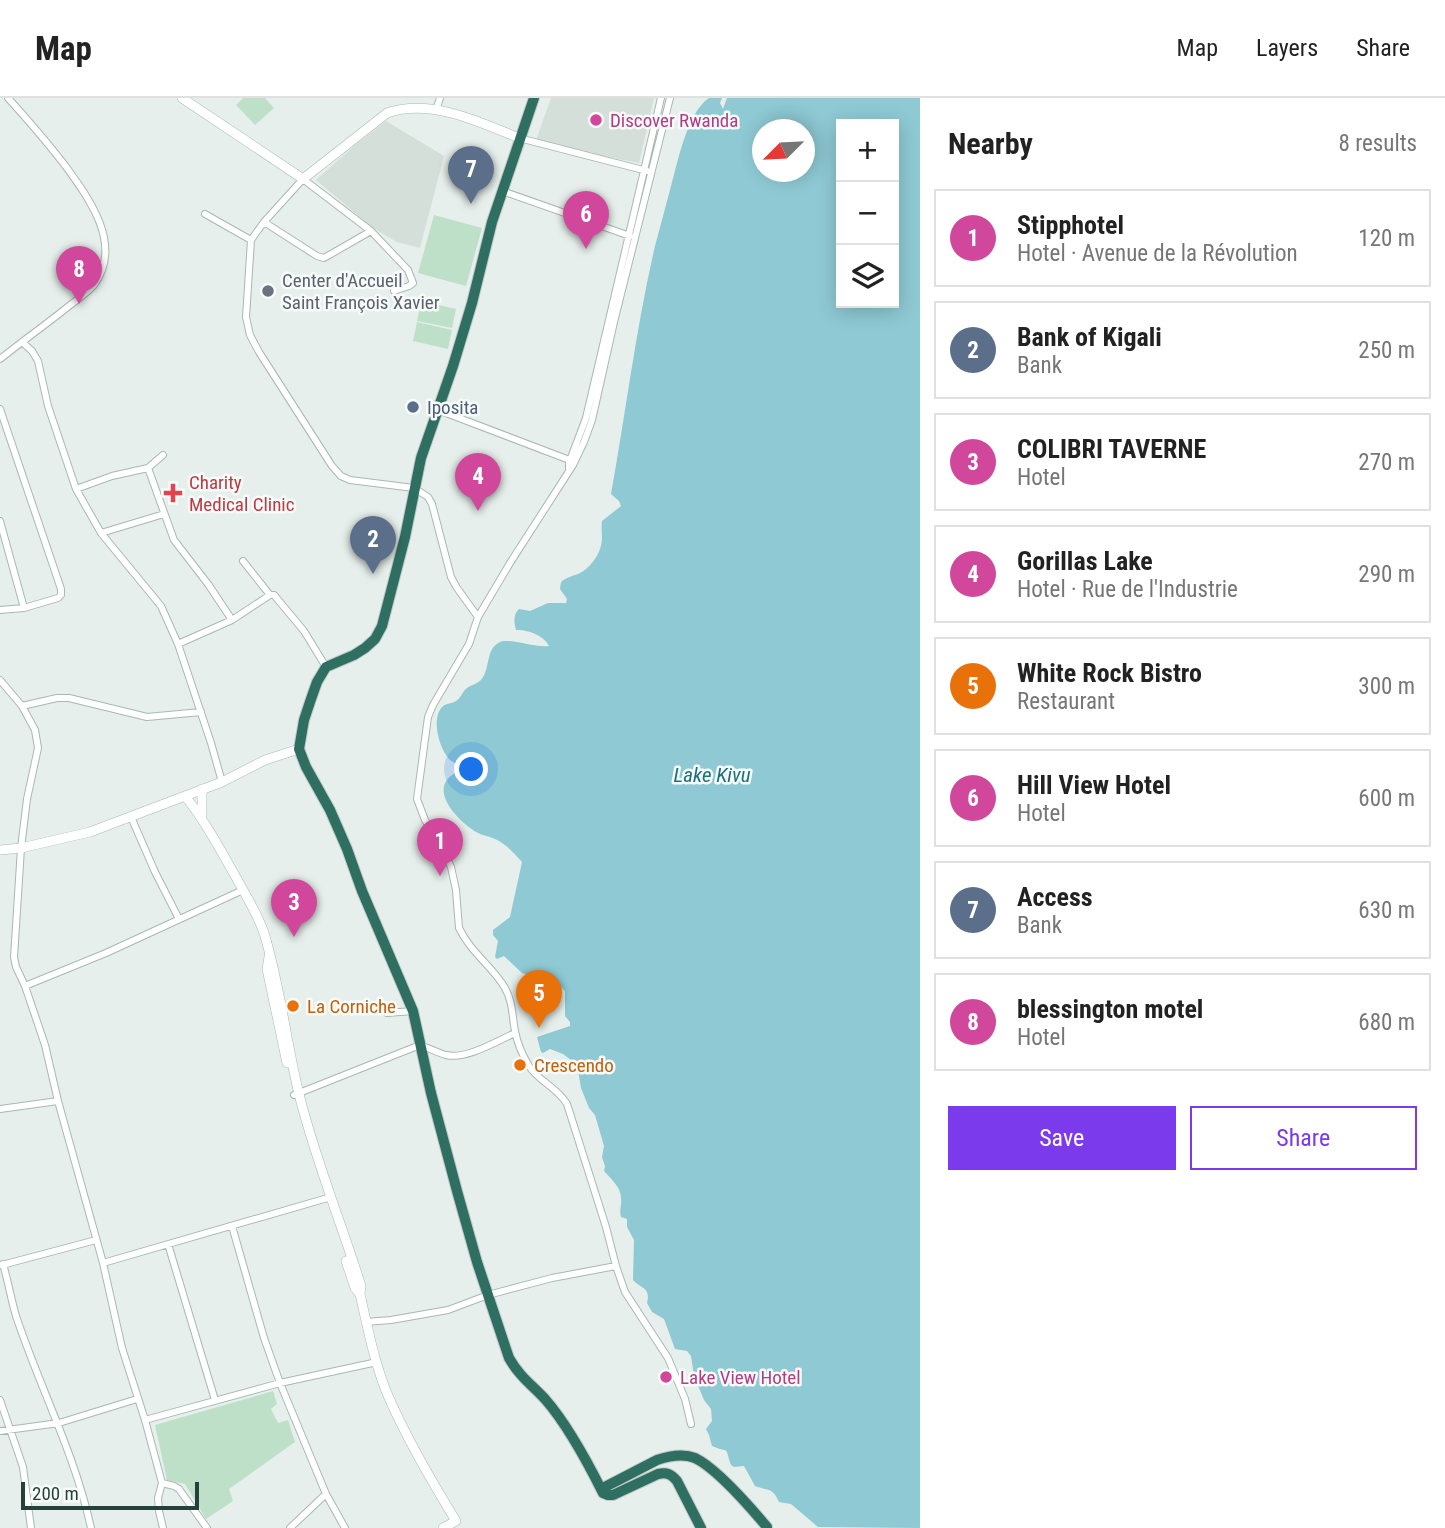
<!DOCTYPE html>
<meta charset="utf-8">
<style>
body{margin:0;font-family:"Roboto Condensed",sans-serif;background:#f2f2f2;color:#222}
.controls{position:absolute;right:21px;top:21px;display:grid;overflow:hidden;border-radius:0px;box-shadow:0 4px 18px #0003}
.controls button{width:63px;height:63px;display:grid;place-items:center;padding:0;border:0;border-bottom:2px solid #e0e0e0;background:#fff;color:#222;font:35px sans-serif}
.compass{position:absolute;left:752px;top:21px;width:63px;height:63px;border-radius:50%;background:#fff;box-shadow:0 4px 18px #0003;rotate:246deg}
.scale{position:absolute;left:21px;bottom:18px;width:178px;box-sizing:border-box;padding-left:7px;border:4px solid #24423a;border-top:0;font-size:19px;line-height:24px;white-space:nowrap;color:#24423a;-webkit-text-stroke:5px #f7fbf9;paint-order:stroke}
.you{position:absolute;left:472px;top:672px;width:24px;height:24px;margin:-18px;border:5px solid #fff;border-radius:50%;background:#1a73e8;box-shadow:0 0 0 10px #1a73e833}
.badge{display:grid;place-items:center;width:46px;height:46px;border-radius:50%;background:#7c3aed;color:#fff;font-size:23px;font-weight:700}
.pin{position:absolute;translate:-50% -58px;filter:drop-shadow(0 2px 4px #0008)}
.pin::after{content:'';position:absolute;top:37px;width:24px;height:21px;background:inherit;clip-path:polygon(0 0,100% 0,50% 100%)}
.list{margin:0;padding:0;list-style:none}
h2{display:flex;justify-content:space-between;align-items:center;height:91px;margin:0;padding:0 28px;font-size:30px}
h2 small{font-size:23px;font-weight:400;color:#767676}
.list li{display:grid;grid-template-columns:46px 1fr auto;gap:21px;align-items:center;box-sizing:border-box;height:98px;margin:0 14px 14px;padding:0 14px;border:2px solid #e0e0e0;border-radius:0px}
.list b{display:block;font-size:26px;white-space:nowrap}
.list p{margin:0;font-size:23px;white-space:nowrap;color:#767676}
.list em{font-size:23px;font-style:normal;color:#767676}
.actions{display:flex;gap:14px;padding:21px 28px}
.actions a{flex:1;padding:16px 0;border:2px solid #7c3aed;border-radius:0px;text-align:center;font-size:24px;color:#7c3aed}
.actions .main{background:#7c3aed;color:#fff}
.icon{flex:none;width:38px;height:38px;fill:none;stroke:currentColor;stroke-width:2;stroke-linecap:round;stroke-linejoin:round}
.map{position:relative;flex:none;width:920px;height:1430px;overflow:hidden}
header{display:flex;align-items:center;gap:42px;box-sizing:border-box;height:98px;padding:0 35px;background:#fff;border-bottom:2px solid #e0e0e0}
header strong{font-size:33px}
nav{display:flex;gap:38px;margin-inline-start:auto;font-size:24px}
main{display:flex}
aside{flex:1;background:#fff}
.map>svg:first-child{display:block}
.built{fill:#d4dfda}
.green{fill:#bfe0c8}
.water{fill:#8ec9d4;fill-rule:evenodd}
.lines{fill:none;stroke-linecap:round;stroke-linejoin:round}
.street-casing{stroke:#a8b8b2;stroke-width:8}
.secondary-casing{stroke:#a4bbb3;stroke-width:10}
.highway-casing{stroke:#c2cac8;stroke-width:12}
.street{stroke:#fff;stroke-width:6}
.secondary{stroke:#fff;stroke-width:9}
.highway{stroke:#2f6f62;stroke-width:10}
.hotel-dot{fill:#d1479c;stroke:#f7fbf9;stroke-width:2.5}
.worship-dot{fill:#6b7280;stroke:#f7fbf9;stroke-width:2.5}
.service-dot{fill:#5c6f8a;stroke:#f7fbf9;stroke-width:2.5}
.health-dot{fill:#e0444e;stroke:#f7fbf9;stroke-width:2.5}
.food-dot{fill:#e8710a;stroke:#f7fbf9;stroke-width:2.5}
.labels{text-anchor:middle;stroke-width:5;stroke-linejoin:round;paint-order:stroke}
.hotel-label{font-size:19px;fill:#b23c85;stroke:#f7fbf9;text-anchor:start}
.worship-label{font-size:19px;fill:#5b616d;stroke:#f7fbf9;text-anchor:start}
.service-label{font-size:19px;fill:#4e5e75;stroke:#f7fbf9;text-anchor:start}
.health-label{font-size:19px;fill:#be3a42;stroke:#f7fbf9;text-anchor:start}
.food-label{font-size:19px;fill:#c56008;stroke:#f7fbf9;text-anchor:start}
.water-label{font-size:21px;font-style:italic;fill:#1c6f80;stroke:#f7fbf9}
</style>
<header>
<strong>Map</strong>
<nav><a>Map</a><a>Layers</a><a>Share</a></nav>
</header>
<main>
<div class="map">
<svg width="920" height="1430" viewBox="0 0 920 1430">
<rect width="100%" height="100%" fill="#e6efeb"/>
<path class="built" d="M551,0H654L639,65L535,45Z
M386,23L444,58L420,150L397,144L373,130L316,82L355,47Z"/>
<path class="green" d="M243,0H265L274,10L255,27L236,7Z
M434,117L482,130L466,188L418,175Z
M421,203L456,211L452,230L417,223Z
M417,224L452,232L448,251L413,243Z
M273,1293L277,1306L271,1311L278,1325L288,1322L295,1344L229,1391L233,1403L206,1421L185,1386L167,1382L155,1327Z"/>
<path class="water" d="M709,0H722L720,5L723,11L727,0H920V1430L818,1429L791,1406L779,1404C773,1389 768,1393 755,1388L744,1368L734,1369L731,1367C724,1346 731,1356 712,1348L709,1337L706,1331L712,1323L711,1311L704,1302L694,1278L691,1258L687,1253L675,1251L664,1221L652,1214L647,1205C651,1189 641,1191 633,1182L634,1142L627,1129V1121L621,1119C619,1112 622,1107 621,1100C621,1089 611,1081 604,1073L605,1068L602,1059L604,1048L595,1017L589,1010L581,990L578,972L571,962L563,956L550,951L543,955L541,954L537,939L570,928V924L565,918V893L559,887L522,875L504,858L497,861L495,859L498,843L493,837V832L510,819L522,764C516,757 506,746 497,742C490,738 483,738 476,734C455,721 423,686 462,672V670C458,666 453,665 449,661C439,650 431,621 442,609C446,605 451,606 456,603C461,600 462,594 467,590C471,587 477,586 481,582C491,570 485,551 500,544C510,540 535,550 549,548C545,538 527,531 516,532C514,524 513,517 519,511L530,513L548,505H566L567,501L560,491L561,484C568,478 575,478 582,474C593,467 602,453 602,440C602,434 601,429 602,423L621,408L619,403L611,396C626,313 636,230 655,148C660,129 665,111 670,92C677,67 687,14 709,0ZM894,26V205H841V26ZM762,32H804V74H762Z"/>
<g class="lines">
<defs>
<path id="street" d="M8,0C28,22 46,43 64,66C88,99 124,146 94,187C87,195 78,201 69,208C54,220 38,232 22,244
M670,0L614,224L592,322L584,344L573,367L510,465L478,519L469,546L433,607L428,619L417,701L425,722L443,752L451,769L456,792L459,830C471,855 493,869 505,890C513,904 512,918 515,933C517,944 523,958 529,968C538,983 557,989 567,1006L606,1129L616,1168L625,1194L668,1260L685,1301L691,1326
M436,12L440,0
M519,40L647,73
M502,93L630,138
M205,116L251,142
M264,124L317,158L324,160L371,133
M394,193L409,188L413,185L408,172L371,133L303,81L264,124L251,142L246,219L250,237L259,254L332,368L341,378L350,382L414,390L428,399L432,406L451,479L457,490L478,519
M0,261L22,244L32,253L38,263L48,308L76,391L101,435L161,508L178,546L211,645L222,684
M0,311L61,491V497L58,500L24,510L0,512
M438,312L572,363
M148,370L174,442L208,486L232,522
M569,370V365L586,320L661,0
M76,391L112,378L148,370L163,357
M0,423L24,510
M101,435L164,416
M243,463L270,497H274L304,533L326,569
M178,546L232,522L270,497
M0,582L22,608L35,632L38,650L27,701L21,750L14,859L16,869L25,888L45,947L58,1003L103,1165L122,1250L145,1322L162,1385L158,1400L159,1413L163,1430
M22,608L57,600H69L147,619L201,614
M131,719L155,774L179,821
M25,888L106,855L243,792
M387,915L413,913
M294,997L420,947C429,950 438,955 446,957C466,962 497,943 515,935
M0,1011L58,1003
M232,1128L264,1240L280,1285L326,1396L345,1430
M168,1146L215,1302
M103,1165L331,1099
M3,1166C8,1183 11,1201 16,1218C40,1290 75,1356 91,1430
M2,1167L96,1142
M366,1224L391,1222L448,1212L488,1197L552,1180L616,1168
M0,1302L23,1369L31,1430
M145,1322L280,1285L377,1264
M0,1333L59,1325L137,1301
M162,1385L174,1388L179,1391L207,1430
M290,1430L326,1396"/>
<path id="secondary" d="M182,0L303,81L387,15C431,0 480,24 519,40
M185,698C208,727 225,760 243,792C251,806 259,820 264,835C280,887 286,943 299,996C315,1061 341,1124 361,1188L360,1196C368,1231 375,1268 389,1300C408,1343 432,1384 456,1423L443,1430
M202,719V691
M0,752L21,750L90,734L222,684L265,662L299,651
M269,859L267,871L287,965
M346,1163L355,1190L360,1196"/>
<path id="highway" d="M534,0L492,124L472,205L453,268L421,360L405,439L382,528L375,541L365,550L354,557L326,569L317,584L311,601L304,622L299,651L306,669L330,712L347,751L362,793L413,913L431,995L457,1093L477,1164L509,1260C520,1279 531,1286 545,1301C567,1326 588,1365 603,1395L608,1397H613L658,1376C667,1374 671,1376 677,1383L701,1430
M601,1391L657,1362C669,1358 682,1355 695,1360C716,1370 751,1410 767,1429"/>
</defs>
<use href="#street" class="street-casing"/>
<use href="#secondary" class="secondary-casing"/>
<use href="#highway" class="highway-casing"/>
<use href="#street" class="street"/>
<use href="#secondary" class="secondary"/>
<use href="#highway" class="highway"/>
</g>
<g class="hotel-dot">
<circle cx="596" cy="22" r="7"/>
<circle cx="666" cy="1279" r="7"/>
</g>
<circle class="worship-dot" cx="268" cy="193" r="7"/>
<circle class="service-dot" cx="413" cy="309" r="7"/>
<path class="health-dot" d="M169.5 384.5h7v7h7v7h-7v7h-7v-7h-7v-7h7z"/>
<g class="food-dot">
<circle cx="293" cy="908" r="7"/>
<circle cx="520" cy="967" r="7"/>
</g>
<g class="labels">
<g class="hotel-label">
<text x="610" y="29">Discover Rwanda</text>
<text x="680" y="1286">Lake View Hotel</text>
</g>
<g class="worship-label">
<text x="282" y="189">Center d'Accueil<tspan x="282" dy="22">Saint François Xavier</tspan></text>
</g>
<g class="service-label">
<text x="427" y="316">Iposita</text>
</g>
<g class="health-label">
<text x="189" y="391">Charity<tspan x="189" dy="22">Medical Clinic</tspan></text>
</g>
<g class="food-label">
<text x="307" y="915">La Corniche</text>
<text x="534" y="974">Crescendo</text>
</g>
<g class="water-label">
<text x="712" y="684">Lake Kivu</text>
</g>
</g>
</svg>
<div class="controls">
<button>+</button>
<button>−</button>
<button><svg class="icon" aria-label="layers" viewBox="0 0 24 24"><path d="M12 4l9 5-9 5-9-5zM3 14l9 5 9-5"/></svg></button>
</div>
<svg class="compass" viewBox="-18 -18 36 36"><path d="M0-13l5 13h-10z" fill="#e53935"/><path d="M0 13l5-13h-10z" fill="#767676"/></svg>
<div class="scale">200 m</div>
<div class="you"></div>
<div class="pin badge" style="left:440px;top:778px;background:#d1479c">1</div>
<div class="pin badge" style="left:373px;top:476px;background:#5c6f8a">2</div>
<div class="pin badge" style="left:294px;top:839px;background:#d1479c">3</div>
<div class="pin badge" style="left:478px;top:413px;background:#d1479c">4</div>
<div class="pin badge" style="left:539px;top:930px;background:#e8710a">5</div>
<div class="pin badge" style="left:586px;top:151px;background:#d1479c">6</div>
<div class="pin badge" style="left:471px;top:106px;background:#5c6f8a">7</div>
<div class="pin badge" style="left:79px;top:206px;background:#d1479c">8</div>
</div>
<aside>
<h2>Nearby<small>8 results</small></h2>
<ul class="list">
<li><span class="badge" style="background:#d1479c">1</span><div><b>Stipphotel</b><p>Hotel · Avenue de la Révolution</p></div><em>120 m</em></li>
<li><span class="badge" style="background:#5c6f8a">2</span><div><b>Bank of Kigali</b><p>Bank</p></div><em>250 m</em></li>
<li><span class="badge" style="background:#d1479c">3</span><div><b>COLIBRI TAVERNE</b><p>Hotel</p></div><em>270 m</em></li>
<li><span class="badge" style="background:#d1479c">4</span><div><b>Gorillas Lake</b><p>Hotel · Rue de l'Industrie</p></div><em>290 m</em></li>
<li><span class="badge" style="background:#e8710a">5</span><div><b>White Rock Bistro</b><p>Restaurant</p></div><em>300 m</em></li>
<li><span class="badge" style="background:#d1479c">6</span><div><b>Hill View Hotel</b><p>Hotel</p></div><em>600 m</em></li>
<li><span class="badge" style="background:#5c6f8a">7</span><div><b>Access</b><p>Bank</p></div><em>630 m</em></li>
<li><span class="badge" style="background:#d1479c">8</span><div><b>blessington motel</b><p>Hotel</p></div><em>680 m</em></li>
</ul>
<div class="actions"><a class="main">Save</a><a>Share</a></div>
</aside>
</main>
